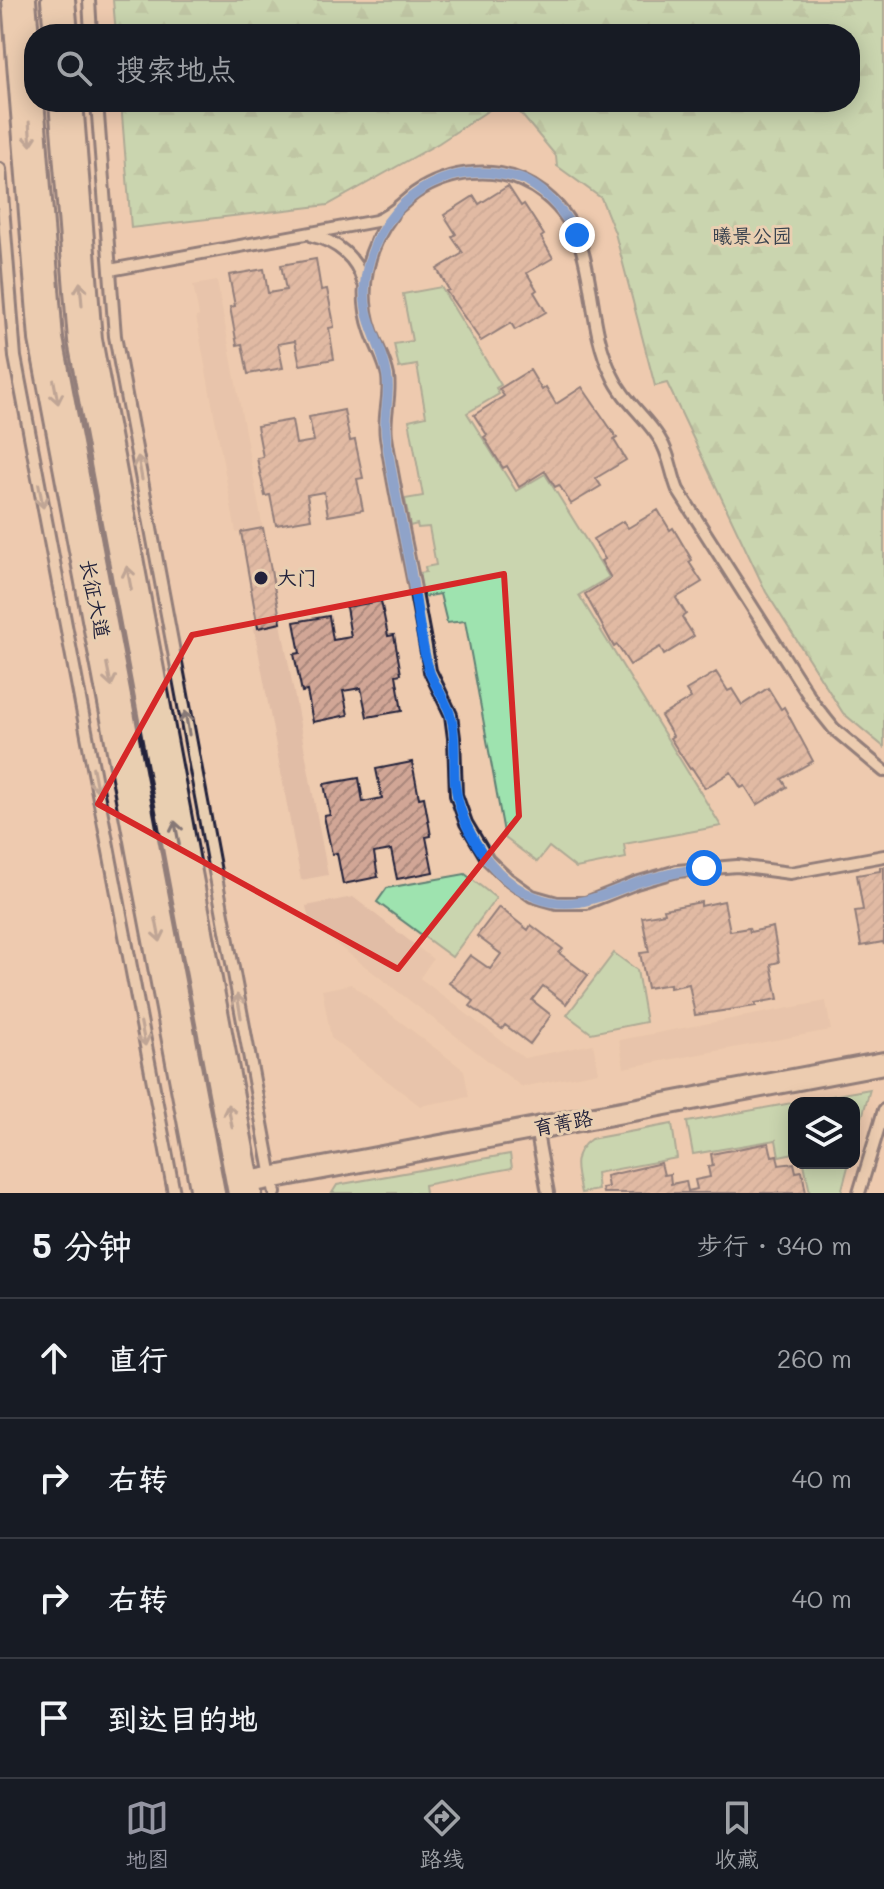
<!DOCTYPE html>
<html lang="zh">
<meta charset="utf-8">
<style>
body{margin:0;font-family:Mali,"LXGW WenKai TC",sans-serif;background:#242831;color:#f1f3f6}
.controls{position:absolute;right:24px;bottom:24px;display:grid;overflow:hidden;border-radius:16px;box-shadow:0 4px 20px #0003}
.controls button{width:72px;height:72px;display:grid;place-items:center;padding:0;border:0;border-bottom:2px solid #363941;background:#171b24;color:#f1f3f6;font:40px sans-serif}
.stop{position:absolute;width:24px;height:24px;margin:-18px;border:6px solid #1a73e8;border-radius:50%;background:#fff}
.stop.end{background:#1a73e8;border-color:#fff;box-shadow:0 2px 8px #0008}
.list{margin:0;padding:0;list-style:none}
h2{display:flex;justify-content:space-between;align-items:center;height:104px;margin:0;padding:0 32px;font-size:34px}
h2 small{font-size:26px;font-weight:400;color:#9ea1a6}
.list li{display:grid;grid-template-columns:52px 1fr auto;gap:24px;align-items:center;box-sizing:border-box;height:120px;padding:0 32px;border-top:2px solid #363941}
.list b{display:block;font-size:30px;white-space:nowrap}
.list em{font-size:26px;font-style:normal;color:#9ea1a6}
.icon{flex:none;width:44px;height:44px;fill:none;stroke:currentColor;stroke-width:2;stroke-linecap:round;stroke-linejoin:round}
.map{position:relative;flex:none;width:884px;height:1193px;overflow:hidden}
.search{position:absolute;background:#171b24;box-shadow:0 4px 20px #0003;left:24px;right:24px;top:24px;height:88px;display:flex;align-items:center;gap:20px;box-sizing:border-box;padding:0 28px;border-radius:32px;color:#9ea1a6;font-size:30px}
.sheet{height:584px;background:#171b24}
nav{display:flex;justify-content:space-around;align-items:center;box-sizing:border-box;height:112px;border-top:2px solid #363941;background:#171b24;font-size:22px;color:#9ea1a6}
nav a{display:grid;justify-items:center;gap:4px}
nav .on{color:#9495a2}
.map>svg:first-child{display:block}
.built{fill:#e1bda6}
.grass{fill:#9ee3af;stroke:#608275;stroke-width:2}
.forest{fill:url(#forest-firs);stroke:#608275;stroke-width:2}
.building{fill:url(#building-hatch);stroke:#22223b;stroke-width:2}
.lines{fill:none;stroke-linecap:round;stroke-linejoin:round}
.lane-casing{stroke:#22223b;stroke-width:16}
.street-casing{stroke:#22223b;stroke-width:26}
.primary-casing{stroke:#22223b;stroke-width:38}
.lane{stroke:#e9cfb1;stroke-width:10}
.street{stroke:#e9cfb1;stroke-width:20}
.primary{stroke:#e9cfb1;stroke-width:32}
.oneway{stroke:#867876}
.route{stroke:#1a73e8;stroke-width:10}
.marked{fill:none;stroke:#d62828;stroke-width:6;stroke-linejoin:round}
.poi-dot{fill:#22223b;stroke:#e9cfb1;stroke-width:3}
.labels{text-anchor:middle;stroke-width:6;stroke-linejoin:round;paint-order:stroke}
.park-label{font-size:20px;fill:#353f4c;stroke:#e9cfb1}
.poi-label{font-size:20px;fill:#22223b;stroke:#e9cfb1;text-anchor:start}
.street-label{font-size:20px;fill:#22223b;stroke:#e9cfb1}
</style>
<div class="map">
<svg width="884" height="1193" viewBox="0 0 884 1193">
<defs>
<pattern id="forest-firs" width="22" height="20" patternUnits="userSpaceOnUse" patternTransform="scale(2)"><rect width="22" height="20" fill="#9ee3af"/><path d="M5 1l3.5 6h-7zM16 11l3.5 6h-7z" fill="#88c297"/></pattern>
<pattern id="building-hatch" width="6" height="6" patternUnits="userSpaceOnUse" patternTransform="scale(2)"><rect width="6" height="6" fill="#d1a696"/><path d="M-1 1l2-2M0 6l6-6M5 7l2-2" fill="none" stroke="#a9877c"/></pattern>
</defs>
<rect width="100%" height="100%" fill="#eecbaf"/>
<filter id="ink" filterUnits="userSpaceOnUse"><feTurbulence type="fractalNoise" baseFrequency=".0125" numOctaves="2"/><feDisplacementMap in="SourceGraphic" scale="16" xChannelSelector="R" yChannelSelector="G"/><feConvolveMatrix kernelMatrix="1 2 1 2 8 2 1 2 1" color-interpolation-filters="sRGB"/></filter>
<g filter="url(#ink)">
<path class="built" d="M217,281L263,528L236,533L196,317L199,316L193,285Z
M281,623L328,875L301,880L254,628Z
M353,897L433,959L420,978L524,1058L593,1044L599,1072L522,1087L310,924L306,906Z
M351,984L464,1070L469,1097L420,1106L331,1038L322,990Z
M826,1001L831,1030L624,1068L619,1040Z"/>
<path class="grass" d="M441,287L501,385L496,388L499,394L467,413L516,491L545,474L609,577L579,595L721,826L624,844L626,858L576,868L549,847L537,862L505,838L465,621L447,623L440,594L423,597L419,573L426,572L425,567L436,565L429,527L418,528L417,524L410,526L405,499L423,496L409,420L426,416L417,365L399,368L394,344L412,341L403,294Z
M465,874L496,898L452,957L377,902L387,888Z
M614,953L637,970L646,1022L591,1033L567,1015Z
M870,1089L854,1146V1103H794V1153L779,1156L776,1140L693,1154L687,1122Z
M672,1124L677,1158L596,1173L598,1190L581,1193C576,1172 570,1153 591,1139Z
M510,1154L512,1168L424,1185L425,1193H332L337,1185Z
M804,1163H849L841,1193H810Z"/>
<path class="forest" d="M113,0H884V747L843,713L766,592L667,383L655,386L615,233L601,198L557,166L556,156L511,102H850V34H116Z
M121,102H501L439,143L328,205L131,228Z"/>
<path class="building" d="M508,186L521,206L524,204L544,235L541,237L553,258L527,273L537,290L534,292L546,312L515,330L511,323L481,341L446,291L449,290L437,269L463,253L452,237L456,234L444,215L474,196L479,204Z
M316,259L321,290L327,289L333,319L334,327L329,328L334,359L300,365L295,341L278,344L283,368L248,374L242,344L237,345L230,307L235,306L229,275L264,269L268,293L286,290L281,265Z
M530,370L542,390L546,387L556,404L582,387L617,438L614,440L626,460L596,478L601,486L571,504L559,485L555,487L545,471L519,487L507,466L503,468L484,437L487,435L474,415L504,396L499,389Z
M344,410L350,441L355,440L363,478L357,479L363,510L328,516L324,492L307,495L311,519L276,525L270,495L265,496L257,458L263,457L257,426L292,420L296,444L314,441L309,417Z
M658,510L670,530L673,528L692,560L689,562L702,582L676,598L686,614L682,617L694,636L664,655L660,647L630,665L617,645L614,647L585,594L611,578L601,561L605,559L593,539L623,521L628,528Z
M263,528L281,623L258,628L241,532Z
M381,601L388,636L394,635L401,674L396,675L402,711L367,717L361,688L343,691L348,715L313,722L307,691L302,692L294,654L300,653L294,622L329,616L333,640L351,637L346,607Z
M716,672L728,691L732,689L742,705L768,688L781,709L784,707L813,761L782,779L787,787L757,805L745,786L741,788L731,772L705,788L692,768L690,769L670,738L673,736L661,716L691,698L686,690Z
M412,762L419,798L424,797L431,836L426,837L433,872L397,879L391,850L374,853L378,877L343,884L337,853L332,854L324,816L330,815L324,784L359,778L363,802L382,798L376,769Z
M880,867H884V945L883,942L861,946L855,911L863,910L857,875L880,871Z
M724,901L730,931L749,928L750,932L773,927L779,962L771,964L778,999L755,1003L756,1006L695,1015L689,984L670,988V984L647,988L640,953L649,952L642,917L665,913L664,909L701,902V906Z
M499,907L528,930L531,925L563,949L559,953L588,975L566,1004L543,986L532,1000L551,1015L530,1044L505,1025L502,1029L470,1006L474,1001L449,983L470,955L490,969L501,954L477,936Z
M769,1143L772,1156L777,1155L779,1165L794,1163L796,1172L802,1171L806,1193H603L602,1188L608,1187L606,1176L661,1163L664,1175L670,1174L671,1184L686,1181L688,1191L697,1189L695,1180L710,1177L708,1167L713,1166L711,1154Z"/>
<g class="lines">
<defs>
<path id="lane" d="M89,0L91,34
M97,102L115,336L275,1193
M0,169L15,357L174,1193
M392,215C367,248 357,291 371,331C376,346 385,360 388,376C391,397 383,416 386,437C398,515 418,593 430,671L451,715L454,738L456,795L466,823L488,860L507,878L532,896L557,903H586L636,883L677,871L737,866L790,873L884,856
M313,236C336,241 357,258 363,282
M110,270L376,221C392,215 402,203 415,193C431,182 453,174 472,173C527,168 571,205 584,257C594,296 593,337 612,375C623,400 645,416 659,438C670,454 671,473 678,490L814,704L834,729L884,771
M536,1128L548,1193
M859,1193L884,1110"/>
<path id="street" d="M243,1183L884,1063"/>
<path id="primary" d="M19,0L46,339L208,1193
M58,0L61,34
M66,102L85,340L245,1193"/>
</defs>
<use href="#lane" class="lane-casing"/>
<use href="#street" class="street-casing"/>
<use href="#primary" class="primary-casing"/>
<use href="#lane" class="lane"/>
<use href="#street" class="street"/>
<use href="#primary" class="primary"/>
</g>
<defs><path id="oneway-shaft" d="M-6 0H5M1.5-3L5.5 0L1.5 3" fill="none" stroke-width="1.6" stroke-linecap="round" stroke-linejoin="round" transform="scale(2)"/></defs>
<g class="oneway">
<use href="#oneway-shaft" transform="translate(30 134) rotate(86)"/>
<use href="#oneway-shaft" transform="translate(81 294) rotate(-95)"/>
<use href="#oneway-shaft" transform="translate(56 392) rotate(79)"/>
<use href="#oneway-shaft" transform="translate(140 468) rotate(-100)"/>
<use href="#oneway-shaft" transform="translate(41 496) rotate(79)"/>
<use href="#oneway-shaft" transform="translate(129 578) rotate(-101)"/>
<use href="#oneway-shaft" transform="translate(109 675) rotate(79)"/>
<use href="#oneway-shaft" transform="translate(187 723) rotate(-100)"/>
<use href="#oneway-shaft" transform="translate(95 779) rotate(79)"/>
<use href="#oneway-shaft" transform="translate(177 833) rotate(-101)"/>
<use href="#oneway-shaft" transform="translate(158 930) rotate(79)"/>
<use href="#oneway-shaft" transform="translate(239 1006) rotate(-100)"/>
<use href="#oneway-shaft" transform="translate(143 1034) rotate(79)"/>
<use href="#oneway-shaft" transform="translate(230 1116) rotate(-101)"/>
</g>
</g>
<g class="lines" filter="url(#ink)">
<path class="route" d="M577,235C565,214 550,194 528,182C520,177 509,176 499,174C433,163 376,212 366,276C359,320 381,337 387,375C391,395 383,415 386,435C392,483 404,531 412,578C418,609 420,643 430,673C436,688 447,701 451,717C457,738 453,761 455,783C460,828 492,880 535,897C574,913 604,894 639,882C661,875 682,871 704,868"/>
</g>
<path d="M0 0H884V1193H0ZM504,574L519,816L398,969L98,804L192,635Z" fill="#eecbaf" fill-opacity=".55" fill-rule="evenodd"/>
<path class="marked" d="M504,574L519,816L398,969L98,804L192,635Z"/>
<circle class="poi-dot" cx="261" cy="578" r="8"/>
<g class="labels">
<g class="park-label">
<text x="752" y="243">曦景公园</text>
</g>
<g class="poi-label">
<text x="277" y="585">大门</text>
</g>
<g class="street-label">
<text transform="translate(95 599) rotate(79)" y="7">长征大道</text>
<text transform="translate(563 1123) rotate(-11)" y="7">育菁路</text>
</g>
</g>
</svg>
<div class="controls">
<button><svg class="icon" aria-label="layers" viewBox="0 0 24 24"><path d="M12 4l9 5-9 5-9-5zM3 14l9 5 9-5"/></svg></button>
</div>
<div class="stop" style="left:704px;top:868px"></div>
<div class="stop end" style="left:577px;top:235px"></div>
<div class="search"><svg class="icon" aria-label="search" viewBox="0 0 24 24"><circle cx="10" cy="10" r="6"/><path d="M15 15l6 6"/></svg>搜索地点</div>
</div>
<section class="sheet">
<h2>5 分钟<small>步行 · 340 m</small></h2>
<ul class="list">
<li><svg class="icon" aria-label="ahead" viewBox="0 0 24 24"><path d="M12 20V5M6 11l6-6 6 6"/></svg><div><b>直行</b></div><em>260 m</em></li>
<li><svg class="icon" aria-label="right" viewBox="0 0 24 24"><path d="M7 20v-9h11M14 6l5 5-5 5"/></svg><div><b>右转</b></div><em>40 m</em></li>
<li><svg class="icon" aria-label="right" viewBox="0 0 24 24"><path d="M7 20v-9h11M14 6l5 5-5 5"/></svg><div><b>右转</b></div><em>40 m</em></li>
<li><svg class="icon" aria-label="arrive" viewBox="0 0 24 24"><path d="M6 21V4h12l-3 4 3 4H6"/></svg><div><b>到达目的地</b></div></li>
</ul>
</section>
<nav>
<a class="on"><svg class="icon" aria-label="map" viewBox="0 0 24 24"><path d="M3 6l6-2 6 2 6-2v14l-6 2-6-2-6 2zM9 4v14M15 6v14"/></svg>地图</a>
<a><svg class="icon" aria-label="directions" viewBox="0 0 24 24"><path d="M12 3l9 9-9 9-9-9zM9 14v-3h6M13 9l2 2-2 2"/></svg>路线</a>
<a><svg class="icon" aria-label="saved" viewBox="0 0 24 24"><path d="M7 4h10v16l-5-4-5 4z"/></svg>收藏</a>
</nav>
